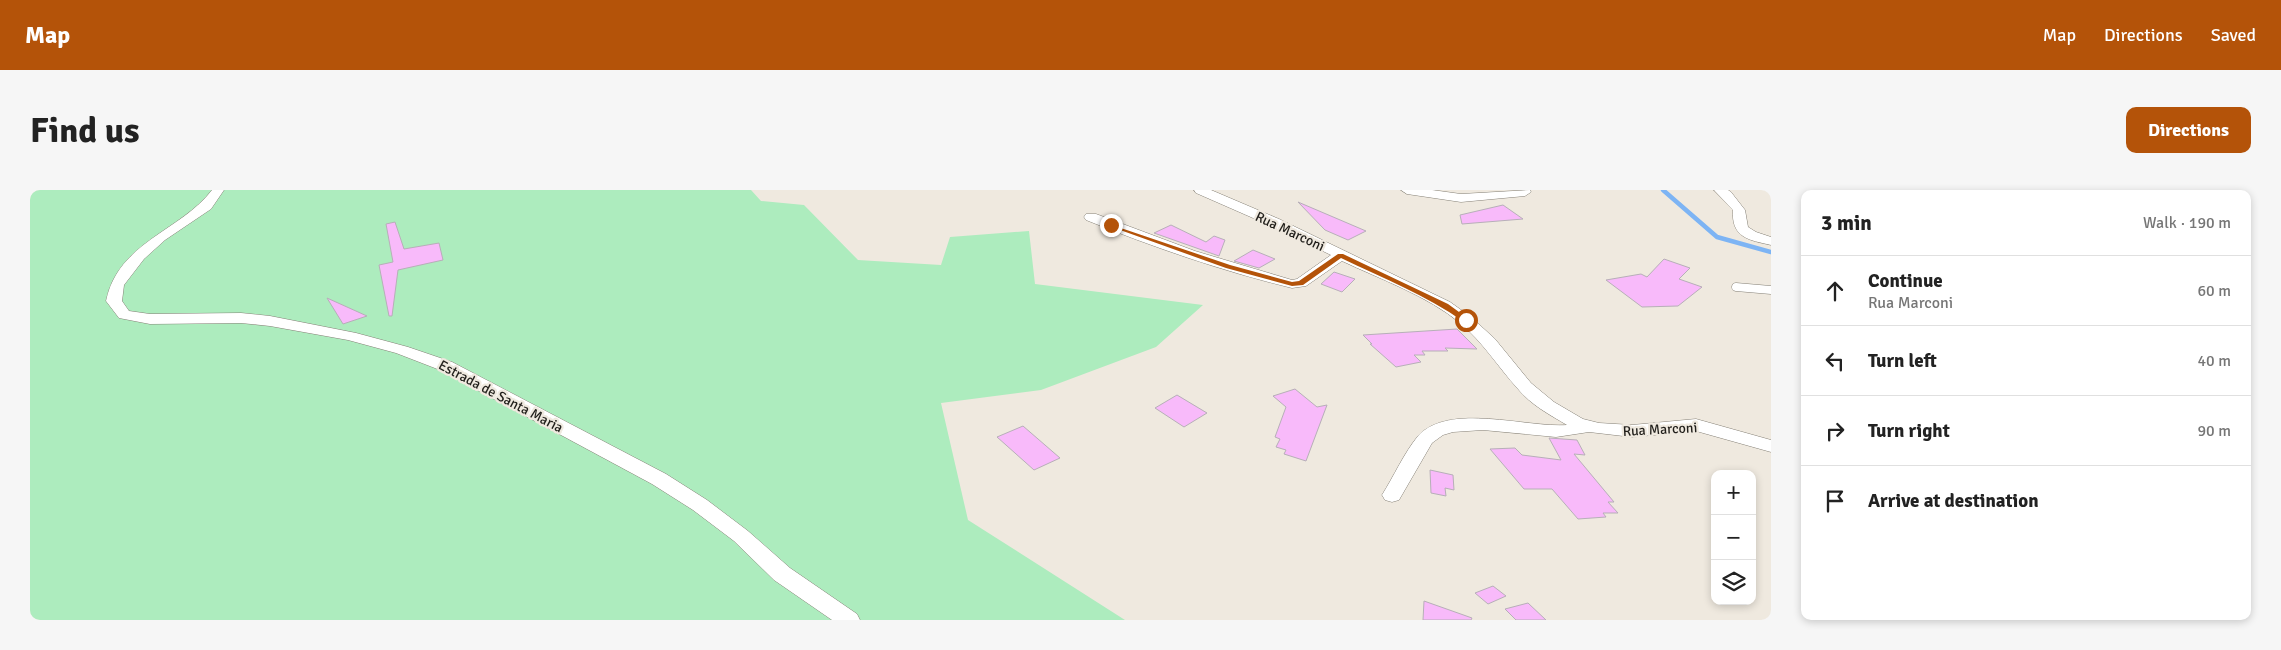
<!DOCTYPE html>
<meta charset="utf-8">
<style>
body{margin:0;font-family:Signika,sans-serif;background:#f6f6f6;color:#222}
.controls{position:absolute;right:15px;bottom:15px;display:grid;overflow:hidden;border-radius:10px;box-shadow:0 2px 8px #0003}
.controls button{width:45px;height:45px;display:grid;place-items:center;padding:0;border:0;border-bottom:1px solid #e0e0e0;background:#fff;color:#222;font:25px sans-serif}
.stop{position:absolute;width:15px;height:15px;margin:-11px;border:4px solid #b45309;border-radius:50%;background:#fff}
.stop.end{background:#b45309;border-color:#fff;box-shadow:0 1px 5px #0008}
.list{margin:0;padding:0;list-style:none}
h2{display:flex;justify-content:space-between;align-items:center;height:65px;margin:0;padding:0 20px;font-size:21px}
h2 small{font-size:16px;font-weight:400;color:#767676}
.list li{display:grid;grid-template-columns:32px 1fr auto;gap:15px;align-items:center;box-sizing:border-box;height:70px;padding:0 20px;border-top:1px solid #e0e0e0}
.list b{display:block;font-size:19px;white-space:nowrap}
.list p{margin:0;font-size:16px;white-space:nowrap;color:#767676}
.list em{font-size:16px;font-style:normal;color:#767676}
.icon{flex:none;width:28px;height:28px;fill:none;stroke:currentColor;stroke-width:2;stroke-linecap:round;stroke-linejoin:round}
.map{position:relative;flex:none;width:1741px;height:430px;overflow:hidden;border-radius:10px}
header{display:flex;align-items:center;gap:30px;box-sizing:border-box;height:70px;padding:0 25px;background:#b45309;color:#fff}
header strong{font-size:24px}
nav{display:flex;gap:28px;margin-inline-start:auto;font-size:18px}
.intro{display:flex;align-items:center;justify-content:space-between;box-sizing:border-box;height:120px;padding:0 30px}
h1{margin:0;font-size:35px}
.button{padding:12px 22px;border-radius:10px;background:#b45309;color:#fff;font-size:18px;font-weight:700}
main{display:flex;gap:30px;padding:0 30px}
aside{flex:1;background:#fff;border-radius:10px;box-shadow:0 2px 8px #0003}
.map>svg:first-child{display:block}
.green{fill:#adecbe}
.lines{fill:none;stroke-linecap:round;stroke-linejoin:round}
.stream{stroke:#7db4f4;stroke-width:4.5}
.building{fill:#f8bafa;stroke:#b7afb8}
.lane-casing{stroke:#858076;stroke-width:9}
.street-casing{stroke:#858076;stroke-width:1}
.lane{stroke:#fff;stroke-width:8}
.street{fill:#fff;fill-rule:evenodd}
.route{fill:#b45309}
.labels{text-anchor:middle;stroke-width:4.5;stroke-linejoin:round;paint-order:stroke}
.street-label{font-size:14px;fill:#211f1b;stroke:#efe9df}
</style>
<header>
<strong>Map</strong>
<nav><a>Map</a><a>Directions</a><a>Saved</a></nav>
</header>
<div class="intro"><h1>Find us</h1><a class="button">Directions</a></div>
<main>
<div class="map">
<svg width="1741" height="430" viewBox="0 0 1741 430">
<rect width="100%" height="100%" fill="#efe9df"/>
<path class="green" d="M0,0H721L731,11L774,15L828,70L911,75L920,47L999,41L1005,94L1173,115L1126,157L1011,200L911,213L938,330L1095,430H0Z"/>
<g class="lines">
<path class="stream" d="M1633,0L1687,47L1741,62"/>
</g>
<path class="building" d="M1268,12L1336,41L1318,50L1295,40Z
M1473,15L1493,29L1432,34L1430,25Z
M365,32L374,59L409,53L413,70L368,80L362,126H359L349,75L363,72L356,34Z
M1141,35L1176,52L1184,46L1195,50L1189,66L1124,43Z
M1223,60L1245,69L1229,78L1204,71Z
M1634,69L1660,78L1649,89L1672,97L1648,116L1612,117L1576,90L1611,84L1617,87Z
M1304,82L1325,89L1312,102L1291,94Z
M297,108L337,126L313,134Z
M1427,139L1447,159L1415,158L1418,161H1392L1395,165H1384L1391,172L1366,177L1340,154H1342L1333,145Z
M1265,199L1287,217L1297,215L1276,271L1254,264L1256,260L1246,257L1250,249L1245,247L1256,217L1243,206Z
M1147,205L1177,223L1154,237L1125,218Z
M993,236L1030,268L1004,280L967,247Z
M1519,248L1547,250L1555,265L1544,264L1584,312H1578L1588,323H1573L1576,327L1548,329L1522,299H1494L1460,259L1485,258L1492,265L1531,270Z
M1400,280L1423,285L1424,300L1415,298L1416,306L1401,303Z
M1463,396L1476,406L1458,414L1445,403Z
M1394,411L1442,428L1441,430H1393Z
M1498,413L1516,430H1486L1475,419Z"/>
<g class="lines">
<defs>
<path id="lane" d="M1706,97L1741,100"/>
<path id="street" d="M182,0H194L181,19L135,50L114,69L94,95L92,111L99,121L120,124L211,123L240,126L326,143L378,157L422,172L636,284L677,310L718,341L760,378L827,424L830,430H802L744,390L704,351L663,320L622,294L410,180L366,163L318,150L240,136L211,133L120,134L89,128L76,111C88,52 151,41 182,0Z
M1164,0H1181L1249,29L1420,112L1441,127L1465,149L1501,193L1524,212L1553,229L1569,233L1602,235L1666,229L1741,250V262L1666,241L1602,247L1559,242L1526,247L1453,240L1423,242L1413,245L1402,253L1369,310L1362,312L1355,310L1352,305C1364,286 1374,263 1388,246C1419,212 1496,238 1537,235C1520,225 1501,215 1488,199C1468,177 1453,152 1430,133C1398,106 1350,89 1312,71L1276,96L1262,98C1192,81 1123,57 1056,30L1054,27L1056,24H1066L1165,61L1262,90L1267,89L1301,65L1239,35L1166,3Z
M1371,0H1402L1431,4L1500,0L1501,2L1495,6L1431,12L1377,4Z
M1684,0H1698L1701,2L1715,20L1718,37L1726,42L1741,47V55C1719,50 1701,48 1703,20Z"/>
</defs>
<use href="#lane" class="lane-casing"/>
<use href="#street" class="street-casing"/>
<use href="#lane" class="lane"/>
<use href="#street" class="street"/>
</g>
<path class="route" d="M1079,34L1200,75L1262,92L1269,91L1308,64H1313L1418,114L1440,130L1434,132C1396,105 1353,88 1311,68L1273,95L1262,96L1196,78L1079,36Z"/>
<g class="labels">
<g class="street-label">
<text transform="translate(1260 41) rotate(25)" y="5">Rua Marconi</text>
<text transform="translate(471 206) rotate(28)" y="5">Estrada de Santa Maria</text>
<text transform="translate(1630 239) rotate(-3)" y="5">Rua Marconi</text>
</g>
</g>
</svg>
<div class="controls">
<button>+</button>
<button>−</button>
<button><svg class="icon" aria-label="layers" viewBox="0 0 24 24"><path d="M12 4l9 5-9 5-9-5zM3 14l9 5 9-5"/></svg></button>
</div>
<div class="stop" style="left:1436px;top:130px"></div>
<div class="stop end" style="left:1081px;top:35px"></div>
</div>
<aside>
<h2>3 min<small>Walk · 190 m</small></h2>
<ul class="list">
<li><svg class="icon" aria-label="ahead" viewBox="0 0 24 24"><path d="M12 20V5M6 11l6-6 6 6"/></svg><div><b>Continue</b><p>Rua Marconi</p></div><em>60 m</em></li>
<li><svg class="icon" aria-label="left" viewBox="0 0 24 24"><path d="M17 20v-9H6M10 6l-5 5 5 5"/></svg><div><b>Turn left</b></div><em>40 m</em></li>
<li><svg class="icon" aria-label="right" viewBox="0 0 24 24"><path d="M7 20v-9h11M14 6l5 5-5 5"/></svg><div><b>Turn right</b></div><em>90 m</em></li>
<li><svg class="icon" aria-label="arrive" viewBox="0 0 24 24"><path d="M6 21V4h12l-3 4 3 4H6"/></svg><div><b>Arrive at destination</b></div></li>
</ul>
</aside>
</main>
